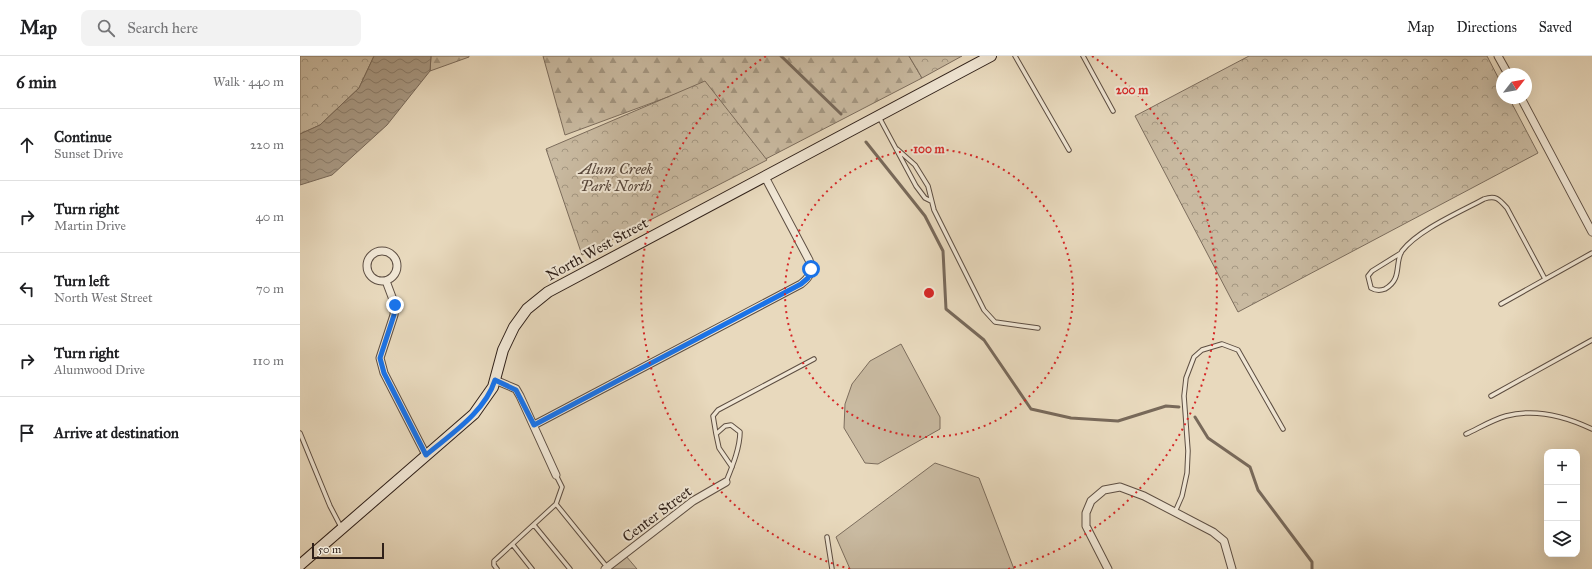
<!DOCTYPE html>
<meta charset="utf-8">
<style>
body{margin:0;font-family:"IM FELL Great Primer",serif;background:#f2f2f2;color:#202124}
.controls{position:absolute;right:12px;bottom:12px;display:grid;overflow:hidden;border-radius:8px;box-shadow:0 4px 16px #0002}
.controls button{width:36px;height:36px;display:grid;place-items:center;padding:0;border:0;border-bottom:1px solid #e0e0e0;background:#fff;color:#202124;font:20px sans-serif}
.compass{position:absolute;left:1196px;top:12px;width:36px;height:36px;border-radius:50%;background:#fff;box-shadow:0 4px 16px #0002;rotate:59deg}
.scale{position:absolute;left:12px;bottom:10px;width:72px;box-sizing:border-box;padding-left:4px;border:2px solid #2f2019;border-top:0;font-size:11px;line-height:14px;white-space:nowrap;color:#2f2019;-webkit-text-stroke:3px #f0e6d4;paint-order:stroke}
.stop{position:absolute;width:12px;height:12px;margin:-9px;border:3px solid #1a73e8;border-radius:50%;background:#fff}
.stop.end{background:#1a73e8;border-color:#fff;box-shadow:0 1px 4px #0008}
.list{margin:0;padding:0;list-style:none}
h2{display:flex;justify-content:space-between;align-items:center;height:52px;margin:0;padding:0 16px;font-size:17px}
h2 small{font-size:13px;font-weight:400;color:#757577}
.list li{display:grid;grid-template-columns:26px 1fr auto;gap:12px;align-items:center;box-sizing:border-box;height:72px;padding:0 16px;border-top:1px solid #e0e0e0}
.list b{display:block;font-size:15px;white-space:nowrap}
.list p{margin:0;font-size:13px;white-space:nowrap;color:#757577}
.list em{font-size:13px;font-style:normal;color:#757577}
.icon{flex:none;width:22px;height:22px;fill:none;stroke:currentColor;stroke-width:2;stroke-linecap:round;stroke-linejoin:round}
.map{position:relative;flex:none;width:1292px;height:513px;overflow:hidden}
header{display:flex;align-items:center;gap:24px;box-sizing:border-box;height:56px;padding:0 20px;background:#fff;border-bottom:1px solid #e0e0e0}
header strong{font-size:19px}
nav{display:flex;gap:22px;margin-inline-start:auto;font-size:14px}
.search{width:280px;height:36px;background:#f2f2f2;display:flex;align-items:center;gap:10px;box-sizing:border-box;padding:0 14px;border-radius:8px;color:#757577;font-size:15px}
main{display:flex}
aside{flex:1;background:#fff}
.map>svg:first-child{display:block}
.green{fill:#c9baa1;stroke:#7c6d5d}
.forest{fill:url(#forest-firs);stroke:#7c6d5d}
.park{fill:url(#park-crowns);stroke:#7c6d5d}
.water{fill:url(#water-waves);stroke:#78695a}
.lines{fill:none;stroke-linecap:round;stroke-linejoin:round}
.stream{stroke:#78695a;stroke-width:3}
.lane-casing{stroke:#5d4e42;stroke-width:5.5}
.street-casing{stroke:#5d4e42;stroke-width:9}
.secondary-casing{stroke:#2f2019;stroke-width:12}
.lane{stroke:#f0e6d4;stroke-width:3.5}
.street{stroke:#f0e6d4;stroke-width:7}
.secondary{stroke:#f0e6d4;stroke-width:10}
.route{stroke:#1a73e8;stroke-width:5}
.ring{fill:none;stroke:#d62828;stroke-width:2;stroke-dasharray:2 4}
.labels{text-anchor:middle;stroke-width:4;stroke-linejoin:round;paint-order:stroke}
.park-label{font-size:15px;font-style:italic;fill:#56463b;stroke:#f0e6d4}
.street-label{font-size:15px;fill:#2f2019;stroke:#f0e6d4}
.centre{fill:#d62828;stroke:#f0e6d4;stroke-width:2}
.ring-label{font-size:12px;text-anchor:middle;font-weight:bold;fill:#d62828;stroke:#f0e6d4;stroke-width:4;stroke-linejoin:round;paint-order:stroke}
</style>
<header>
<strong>Map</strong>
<div class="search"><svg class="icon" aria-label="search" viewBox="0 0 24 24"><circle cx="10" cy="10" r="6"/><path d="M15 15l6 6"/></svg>Search here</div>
<nav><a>Map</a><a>Directions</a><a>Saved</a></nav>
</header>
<main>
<aside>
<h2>6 min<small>Walk · 440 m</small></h2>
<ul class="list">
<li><svg class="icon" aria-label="ahead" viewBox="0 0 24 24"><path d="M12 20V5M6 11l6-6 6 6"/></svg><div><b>Continue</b><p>Sunset Drive</p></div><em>220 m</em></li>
<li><svg class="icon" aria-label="right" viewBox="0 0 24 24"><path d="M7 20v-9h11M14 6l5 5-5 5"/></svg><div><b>Turn right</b><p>Martin Drive</p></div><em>40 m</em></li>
<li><svg class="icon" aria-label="left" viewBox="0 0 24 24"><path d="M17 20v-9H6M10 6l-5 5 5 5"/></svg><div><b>Turn left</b><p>North West Street</p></div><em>70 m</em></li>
<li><svg class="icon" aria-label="right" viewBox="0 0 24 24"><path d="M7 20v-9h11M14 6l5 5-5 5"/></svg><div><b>Turn right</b><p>Alumwood Drive</p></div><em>110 m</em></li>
<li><svg class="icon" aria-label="arrive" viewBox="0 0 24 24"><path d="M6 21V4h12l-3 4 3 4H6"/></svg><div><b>Arrive at destination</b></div></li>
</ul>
</aside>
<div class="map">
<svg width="1292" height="513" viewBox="0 0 1292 513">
<defs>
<pattern id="forest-firs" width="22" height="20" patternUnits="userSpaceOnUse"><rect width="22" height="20" fill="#c9baa1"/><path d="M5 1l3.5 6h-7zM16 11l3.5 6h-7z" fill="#a49782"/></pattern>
<pattern id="park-crowns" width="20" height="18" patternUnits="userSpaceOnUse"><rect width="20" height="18" fill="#c9baa1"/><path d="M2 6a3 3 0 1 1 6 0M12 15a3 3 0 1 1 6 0" fill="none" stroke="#a49782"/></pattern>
<pattern id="water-waves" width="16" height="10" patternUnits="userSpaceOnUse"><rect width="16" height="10" fill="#a99a85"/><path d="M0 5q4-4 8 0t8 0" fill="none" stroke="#8a7d6c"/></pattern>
</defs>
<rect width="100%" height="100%" fill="#e8d9bd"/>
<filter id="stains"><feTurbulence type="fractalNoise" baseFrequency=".005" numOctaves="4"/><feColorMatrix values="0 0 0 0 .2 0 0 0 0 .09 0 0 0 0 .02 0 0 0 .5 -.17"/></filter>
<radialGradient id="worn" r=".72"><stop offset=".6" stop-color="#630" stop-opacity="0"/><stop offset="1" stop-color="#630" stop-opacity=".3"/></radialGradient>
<path class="green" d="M601,288L640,361V373L578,408L565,407L544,372L545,348L552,328L570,305Z
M635,407L679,422L714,513H550L536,481Z
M326,500L337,513H310Z"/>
<path class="forest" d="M131,0H169V1L130,15Z
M243,0H609L622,22L458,107L406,27L265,79Z"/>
<path class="park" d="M0,0H74L59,32L20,69L0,78Z
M609,0H662L622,22Z
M949,0H1187L1202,29V42H1209L1238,97L938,256L835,60Z
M405,25L467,104L282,199L246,93Z"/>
<path class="water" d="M74,0H131L130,15L87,69L32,119L0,129V78L20,69L59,32Z"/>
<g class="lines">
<path class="stream" d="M481,0L541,58
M566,86L625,160L643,195L646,253L684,284L731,353L771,362L818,365L866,350L879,351
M895,361L908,382L950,411L958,434L1012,506V513"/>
<defs>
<path id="lane" d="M715,0L769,94
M783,0L813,55
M579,61L616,130L625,142L631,145
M597,93L615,109L628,130L634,154L684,254L695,266L738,272
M1101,197L1072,215L1068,220L1071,232C1076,235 1080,235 1085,233C1103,223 1094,207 1102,195C1118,174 1160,156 1184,143C1196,139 1199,143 1207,152L1245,223
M1201,248L1292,197
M1191,340L1292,284
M0,377L30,450L41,471
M416,378L413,360L418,354L514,303
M1166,378C1179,372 1192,364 1206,360C1236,352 1265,360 1292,373
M426,426C432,411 440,392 440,376L431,369L425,370L416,378L419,392L432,411
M256,448L307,511
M875,456L882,440L887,417L888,395L884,340L886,322L894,301L902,294L922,288L938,294L983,373
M234,469L270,513
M527,481L532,513
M213,489L232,513
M197,513L194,509V505L256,448L262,431L256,419"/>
<path id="street" d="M1198,0L1208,18
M1221,42L1292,176
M67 210a15 15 0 1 1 30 0a15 15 0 1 1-30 0Z
M86,225L95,249L94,259L80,302L84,317L126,399
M195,324L216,333L220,340L256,419
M234,369L501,228C510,221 513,215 509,204L465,121
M305,513L393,445L426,426
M808,513L786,470V457L791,445L804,434L820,431L844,440L913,476L924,485L932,513"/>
<path id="secondary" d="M0,509L174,358L193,331L203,294L214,271L227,253L248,236L691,0"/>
</defs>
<use href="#lane" class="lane-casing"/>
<use href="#street" class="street-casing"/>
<use href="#secondary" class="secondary-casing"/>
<use href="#lane" class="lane"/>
<use href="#street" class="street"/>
<use href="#secondary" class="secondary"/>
</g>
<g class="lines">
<path class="route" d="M95,249L94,259L80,302L84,317L126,399C151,378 185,356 195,324L216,334L234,369L501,228L508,222L511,213"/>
</g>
<g class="ring">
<circle cx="629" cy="237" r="144"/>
<path d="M550 513A287 287 0 0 1 466 0M792 0A287 287 0 0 1 708 513"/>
</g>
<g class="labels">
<g class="park-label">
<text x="316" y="118">Alum Creek<tspan x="316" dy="17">Park North</tspan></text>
</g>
<g class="street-label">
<text transform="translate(297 193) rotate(-29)" y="5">North West Street</text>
<text transform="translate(357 458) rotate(-37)" y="5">Center Street</text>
</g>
</g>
<circle cx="629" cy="237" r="6" class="centre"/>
<g class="ring-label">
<text x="832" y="38">200 m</text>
<text x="629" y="97">100 m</text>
</g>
<rect width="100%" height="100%" filter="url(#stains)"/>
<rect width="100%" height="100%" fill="url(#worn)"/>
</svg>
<div class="controls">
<button>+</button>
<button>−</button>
<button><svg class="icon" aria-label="layers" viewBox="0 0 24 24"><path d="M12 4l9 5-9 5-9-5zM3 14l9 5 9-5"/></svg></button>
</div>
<svg class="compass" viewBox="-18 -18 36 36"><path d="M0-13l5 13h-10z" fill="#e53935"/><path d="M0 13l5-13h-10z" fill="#757577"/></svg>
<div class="scale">50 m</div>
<div class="stop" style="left:511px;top:213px"></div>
<div class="stop end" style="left:95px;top:249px"></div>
</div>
</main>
